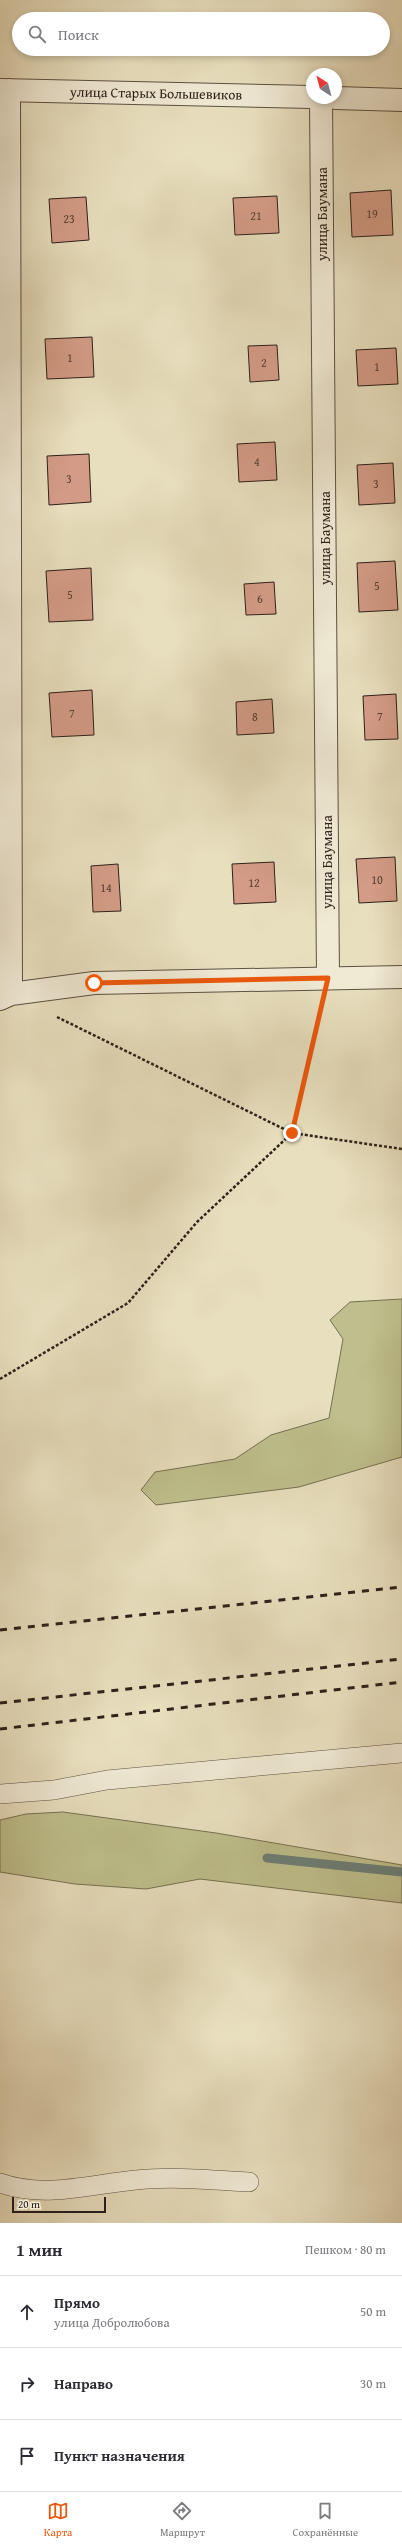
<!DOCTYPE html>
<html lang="ru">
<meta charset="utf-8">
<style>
body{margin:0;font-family:"Gentium Book Plus",serif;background:#f2f2f3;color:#2b2b33}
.compass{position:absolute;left:306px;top:68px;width:36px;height:36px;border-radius:50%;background:#fff;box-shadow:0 2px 6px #0003;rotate:324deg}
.scale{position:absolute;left:12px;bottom:10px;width:94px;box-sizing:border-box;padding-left:4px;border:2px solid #2e201a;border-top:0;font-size:11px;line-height:14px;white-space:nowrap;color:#2e201a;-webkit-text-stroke:3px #f0ead5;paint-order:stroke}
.stop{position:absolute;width:12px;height:12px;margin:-9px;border:3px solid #ea580c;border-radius:50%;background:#fff}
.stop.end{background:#ea580c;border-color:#fff;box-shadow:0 1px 4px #0008}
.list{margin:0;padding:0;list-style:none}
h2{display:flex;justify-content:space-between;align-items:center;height:52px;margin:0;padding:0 16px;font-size:17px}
h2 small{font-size:13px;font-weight:400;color:#7c7c81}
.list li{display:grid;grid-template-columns:26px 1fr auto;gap:12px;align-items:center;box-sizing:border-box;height:72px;padding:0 16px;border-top:1px solid #e1e1e2}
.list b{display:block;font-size:15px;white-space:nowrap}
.list p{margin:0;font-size:13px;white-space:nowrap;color:#7c7c81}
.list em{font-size:13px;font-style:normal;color:#7c7c81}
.icon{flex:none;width:22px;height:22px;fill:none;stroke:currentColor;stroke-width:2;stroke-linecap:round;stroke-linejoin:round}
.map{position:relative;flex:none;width:402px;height:2223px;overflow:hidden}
.search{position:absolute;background:#fff;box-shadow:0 2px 6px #0003;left:12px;right:12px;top:12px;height:44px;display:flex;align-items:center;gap:10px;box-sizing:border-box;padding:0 14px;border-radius:22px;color:#7c7c81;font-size:15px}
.sheet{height:268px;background:#fff}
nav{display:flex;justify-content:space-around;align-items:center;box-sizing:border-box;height:56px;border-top:1px solid #e1e1e2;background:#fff;font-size:11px;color:#7c7c81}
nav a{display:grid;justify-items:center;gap:2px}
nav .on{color:#ea580c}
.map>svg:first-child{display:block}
.green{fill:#bebf8c;stroke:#767053}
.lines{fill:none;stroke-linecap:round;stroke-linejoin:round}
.stream{stroke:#6d7e76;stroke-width:9}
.building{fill:#d49c87;stroke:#2e201a}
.service-casing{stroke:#5c5043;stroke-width:20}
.minor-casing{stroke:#5c5043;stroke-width:24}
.path{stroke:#2e201a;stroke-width:2.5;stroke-dasharray:3 2;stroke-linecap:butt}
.service{stroke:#f0ead5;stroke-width:19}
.minor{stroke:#f0ead5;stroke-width:22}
.rail{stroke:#2e201a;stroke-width:3;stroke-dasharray:7 7;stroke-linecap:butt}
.route{stroke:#ea580c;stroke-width:5}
.labels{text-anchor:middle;stroke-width:3.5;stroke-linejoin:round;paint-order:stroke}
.number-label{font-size:12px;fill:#583f35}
.street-label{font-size:14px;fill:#2e201a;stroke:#f0ead5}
</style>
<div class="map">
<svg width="402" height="2223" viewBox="0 0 402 2223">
<rect width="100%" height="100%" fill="#e8dfbe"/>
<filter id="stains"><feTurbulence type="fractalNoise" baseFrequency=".005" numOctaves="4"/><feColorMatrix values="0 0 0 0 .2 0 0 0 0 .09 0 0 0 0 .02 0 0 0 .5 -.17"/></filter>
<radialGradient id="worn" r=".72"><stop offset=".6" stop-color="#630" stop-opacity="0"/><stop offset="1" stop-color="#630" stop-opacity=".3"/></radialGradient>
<path class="green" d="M402,1299V1457L299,1487L156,1505L141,1490L155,1472L235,1459L271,1435L329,1418L343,1339L330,1320L350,1302Z
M63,1812L216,1833L402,1865V1903L200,1879L146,1889L75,1884L0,1872V1820L26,1814Z"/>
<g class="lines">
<path class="stream" d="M267,1858L402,1872"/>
</g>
<path class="building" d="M391,190L393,235L352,237L350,193Z
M277,196L279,233L235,235L233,198Z
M86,197L89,240L52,243L49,199Z
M92,337L94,377L47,379L45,339Z
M277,345L279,380L250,382L248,346Z
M396,348L398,384L358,386L356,350Z
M275,442L277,480L239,482L237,444Z
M89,454L91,502L49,505L47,456Z
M393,463L395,503L359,505L357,465Z
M395,561L398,610L359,612L357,563Z
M91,568L93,620L49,622L46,571Z
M274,582L276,614L246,615L244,584Z
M92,690L94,735L52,737L49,693Z
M396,694L398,739L365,740L363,696Z
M272,699L274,733L237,735L236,702Z
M395,857L397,901L359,903L356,859Z
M274,862L276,902L234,904L232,864Z
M118,864L121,911L93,912L91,866Z"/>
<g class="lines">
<defs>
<path id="service" d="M0,1794L54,1790L107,1780L402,1753
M0,2183C44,2199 91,2184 136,2180C173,2176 212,2180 249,2182"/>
<path id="minor" d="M0,90L312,97
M9,90L11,994
M321,98L328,978
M336,98L402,100
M0,999L11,994L94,983L402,977"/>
</defs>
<use href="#service" class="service-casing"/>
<use href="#minor" class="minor-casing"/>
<path class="path" d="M57,1017L292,1133L402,1149
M0,1379L128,1303L197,1222L292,1133L322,1006"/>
<use href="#service" class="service"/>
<use href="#minor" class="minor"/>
<path class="rail" d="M0,1630L402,1587
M0,1703L402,1659
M0,1729L402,1682"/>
</g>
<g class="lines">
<path class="route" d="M94,983L328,978L292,1133"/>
</g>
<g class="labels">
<g class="number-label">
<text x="372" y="218">19</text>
<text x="256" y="220">21</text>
<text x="69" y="223">23</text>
<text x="70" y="362">1</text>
<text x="264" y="367">2</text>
<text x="377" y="371">1</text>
<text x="257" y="466">4</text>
<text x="69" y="483">3</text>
<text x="376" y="488">3</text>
<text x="377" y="590">5</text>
<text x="70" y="599">5</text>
<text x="260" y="603">6</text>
<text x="72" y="718">7</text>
<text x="255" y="721">8</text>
<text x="380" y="721">7</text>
<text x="377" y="884">10</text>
<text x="254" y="887">12</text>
<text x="106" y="892">14</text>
</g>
<g class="street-label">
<text transform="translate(156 93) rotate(1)" y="5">улица Старых Большевиков</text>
<text transform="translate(322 214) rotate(-90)" y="5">улица Баумана</text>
<text transform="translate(325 538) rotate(-90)" y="5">улица Баумана</text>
<text transform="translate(327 862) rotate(-90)" y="5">улица Баумана</text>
</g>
</g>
<rect width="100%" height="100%" filter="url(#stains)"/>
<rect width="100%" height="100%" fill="url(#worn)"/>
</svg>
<svg class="compass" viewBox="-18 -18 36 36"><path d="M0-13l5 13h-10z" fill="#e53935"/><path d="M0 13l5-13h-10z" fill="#7c7c81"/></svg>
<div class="scale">20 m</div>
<div class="stop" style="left:94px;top:983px"></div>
<div class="stop end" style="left:292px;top:1133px"></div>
<div class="search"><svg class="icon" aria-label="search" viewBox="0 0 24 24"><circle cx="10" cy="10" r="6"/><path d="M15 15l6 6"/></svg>Поиск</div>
</div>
<section class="sheet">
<h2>1 мин<small>Пешком · 80 m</small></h2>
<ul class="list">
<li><svg class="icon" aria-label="ahead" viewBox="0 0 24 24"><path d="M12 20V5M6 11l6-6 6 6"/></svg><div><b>Прямо</b><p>улица Добролюбова</p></div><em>50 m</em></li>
<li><svg class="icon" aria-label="right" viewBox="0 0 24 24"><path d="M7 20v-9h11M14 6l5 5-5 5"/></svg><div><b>Направо</b></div><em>30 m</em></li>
<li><svg class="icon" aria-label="arrive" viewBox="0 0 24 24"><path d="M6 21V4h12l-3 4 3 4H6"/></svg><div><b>Пункт назначения</b></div></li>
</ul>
</section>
<nav>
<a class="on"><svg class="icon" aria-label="map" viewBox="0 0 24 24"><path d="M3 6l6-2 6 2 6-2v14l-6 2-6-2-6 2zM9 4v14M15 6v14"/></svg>Карта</a>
<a><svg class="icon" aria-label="directions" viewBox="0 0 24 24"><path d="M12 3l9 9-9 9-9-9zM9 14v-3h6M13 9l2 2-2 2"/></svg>Маршрут</a>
<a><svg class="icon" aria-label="saved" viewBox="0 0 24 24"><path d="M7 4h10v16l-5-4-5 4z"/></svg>Сохранённые</a>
</nav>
